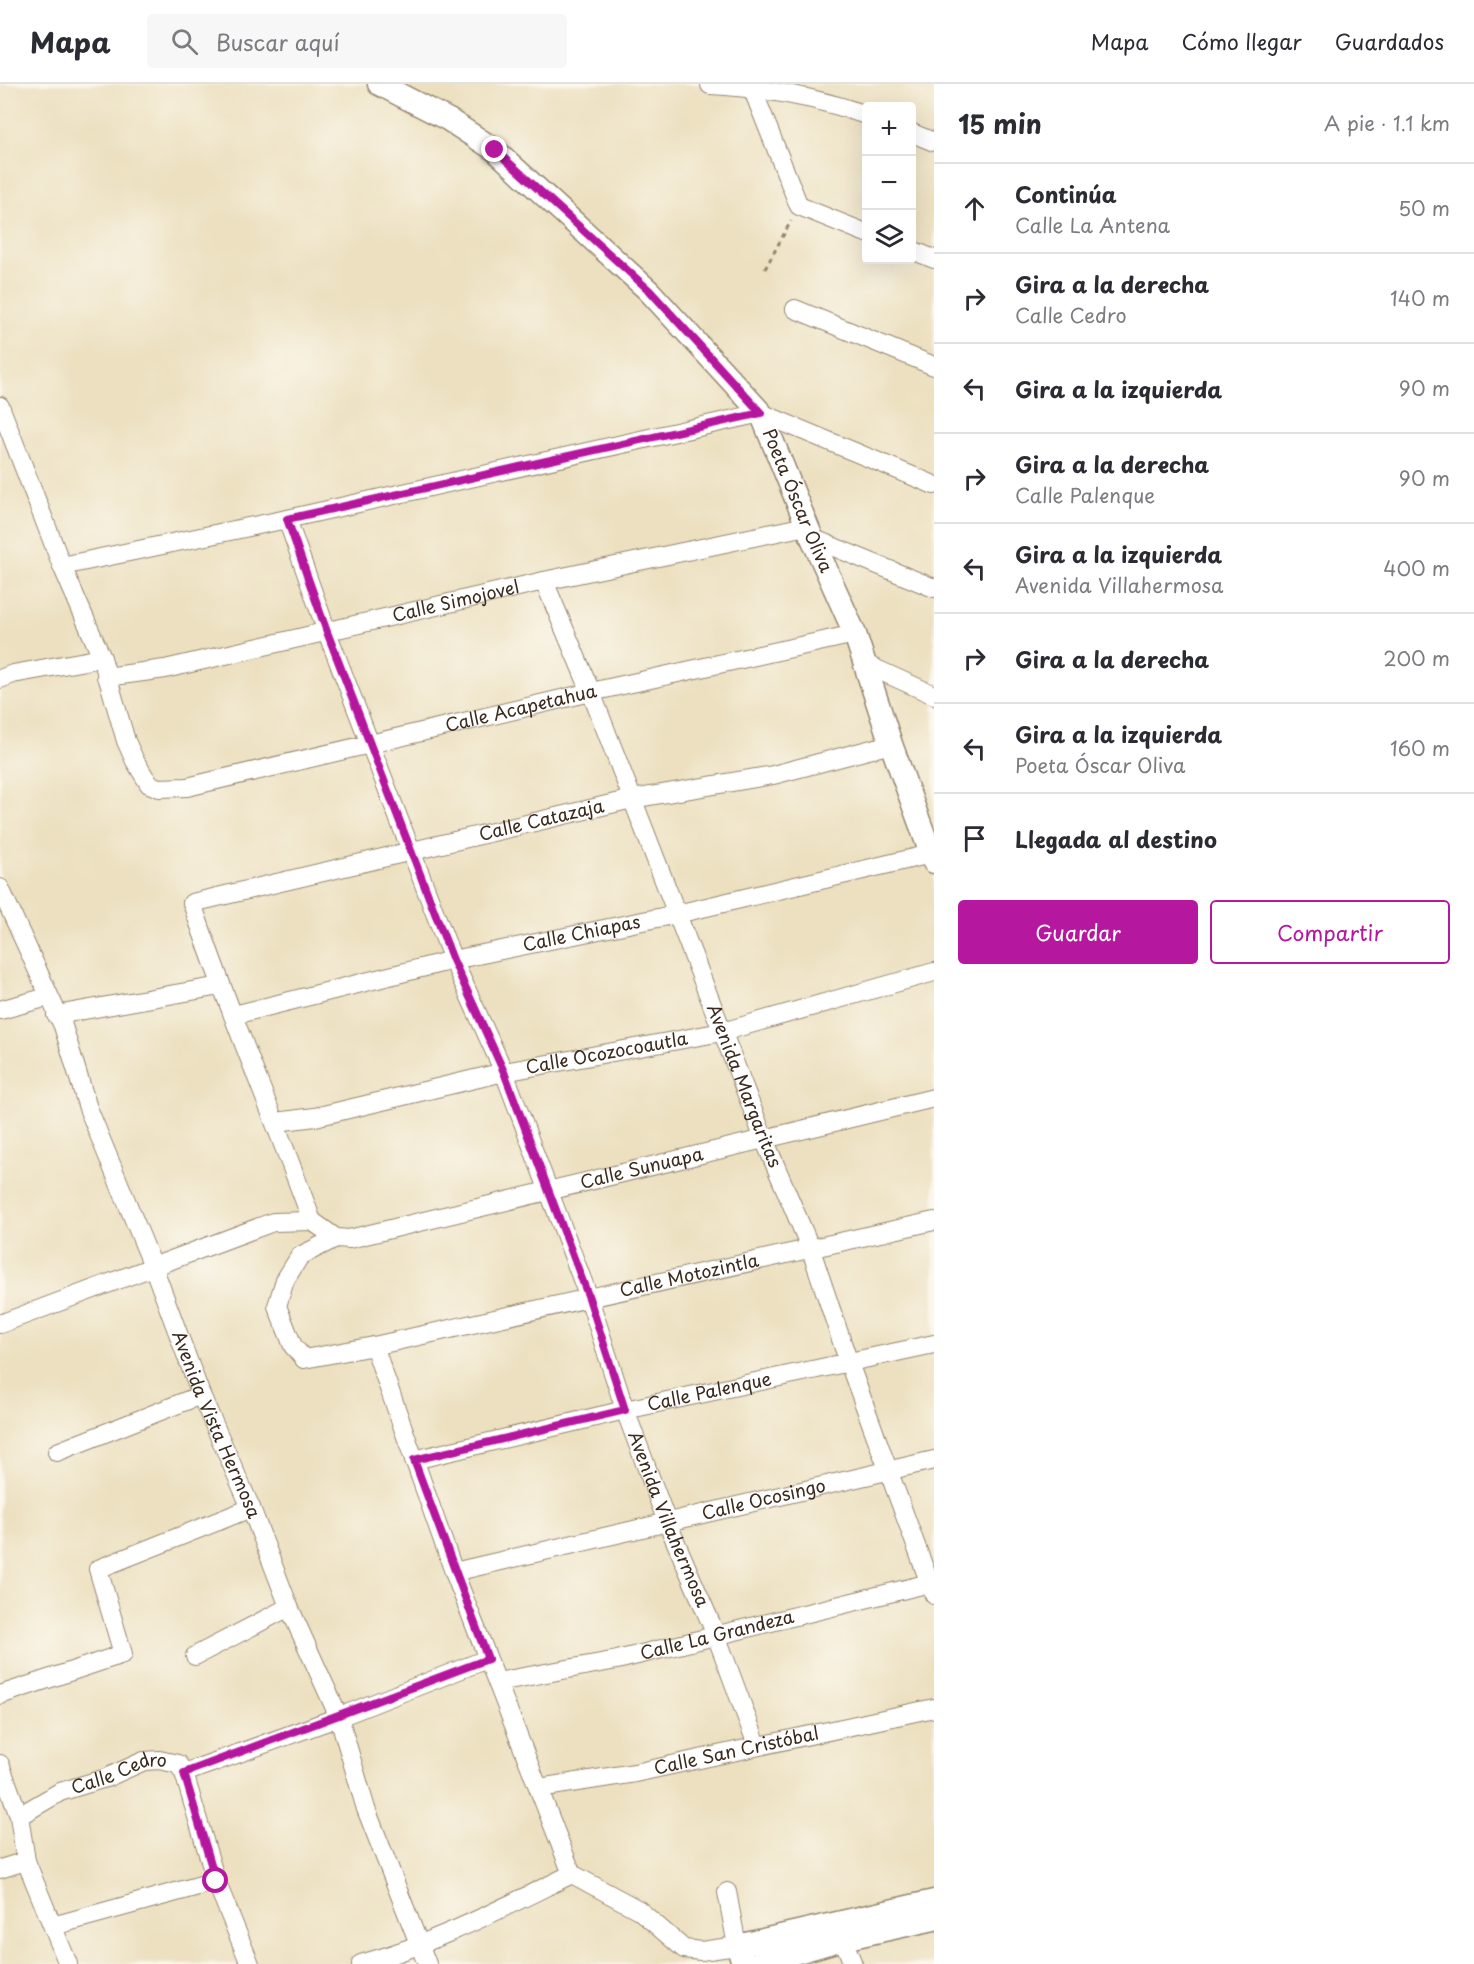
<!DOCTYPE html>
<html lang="es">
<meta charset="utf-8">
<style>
body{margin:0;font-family:"Playpen Sans",sans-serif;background:#f7f7f7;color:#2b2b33}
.controls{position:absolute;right:18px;top:18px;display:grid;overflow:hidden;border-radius:6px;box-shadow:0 6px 24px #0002}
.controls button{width:54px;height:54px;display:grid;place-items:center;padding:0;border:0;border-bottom:2px solid #e1e1e2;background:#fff;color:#2b2b33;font:30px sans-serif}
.stop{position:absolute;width:18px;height:18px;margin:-14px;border:4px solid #b5179e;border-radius:50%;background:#fff}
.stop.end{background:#b5179e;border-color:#fff;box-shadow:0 2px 6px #0008}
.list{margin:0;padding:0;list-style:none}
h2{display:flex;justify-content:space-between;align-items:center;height:78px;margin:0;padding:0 24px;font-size:26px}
h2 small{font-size:20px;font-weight:400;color:#7c7c81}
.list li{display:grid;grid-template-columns:39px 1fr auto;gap:18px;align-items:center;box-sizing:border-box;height:90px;padding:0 24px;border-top:2px solid #e1e1e2}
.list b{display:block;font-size:22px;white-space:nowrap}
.list p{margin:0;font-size:20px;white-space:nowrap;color:#7c7c81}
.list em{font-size:20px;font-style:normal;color:#7c7c81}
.actions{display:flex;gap:12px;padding:18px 24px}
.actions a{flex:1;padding:14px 0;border:2px solid #b5179e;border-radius:6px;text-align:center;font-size:21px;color:#b5179e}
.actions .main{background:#b5179e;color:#fff}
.icon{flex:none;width:33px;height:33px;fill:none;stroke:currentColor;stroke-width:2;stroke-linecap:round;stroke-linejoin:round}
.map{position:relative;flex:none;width:934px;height:1880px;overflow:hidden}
header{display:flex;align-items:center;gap:36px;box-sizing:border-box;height:84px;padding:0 30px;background:#fff;border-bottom:2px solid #e1e1e2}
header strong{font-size:28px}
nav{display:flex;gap:33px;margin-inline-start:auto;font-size:21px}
.search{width:420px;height:54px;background:#f7f7f7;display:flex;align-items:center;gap:15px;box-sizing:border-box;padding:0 21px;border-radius:6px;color:#7c7c81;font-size:22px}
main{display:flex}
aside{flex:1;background:#fff}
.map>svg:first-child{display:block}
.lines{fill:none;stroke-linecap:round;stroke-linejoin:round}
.minor-casing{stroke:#94856f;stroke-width:20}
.tertiary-casing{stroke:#94856f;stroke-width:25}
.path{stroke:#94856f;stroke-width:3;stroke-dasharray:4.5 4.5;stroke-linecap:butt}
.minor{stroke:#fff;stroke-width:18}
.tertiary{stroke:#fff;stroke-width:22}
.route{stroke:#b5179e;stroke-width:8}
.labels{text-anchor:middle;stroke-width:6;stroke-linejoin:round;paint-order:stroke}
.street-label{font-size:18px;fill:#3b2a1e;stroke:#fbf7ec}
</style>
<header>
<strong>Mapa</strong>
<div class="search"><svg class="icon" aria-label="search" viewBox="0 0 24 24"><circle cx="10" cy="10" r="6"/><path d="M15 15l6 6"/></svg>Buscar aquí</div>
<nav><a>Mapa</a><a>Cómo llegar</a><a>Guardados</a></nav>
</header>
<main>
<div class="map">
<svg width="934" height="1880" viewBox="0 0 934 1880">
<rect width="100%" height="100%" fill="#fbf7ec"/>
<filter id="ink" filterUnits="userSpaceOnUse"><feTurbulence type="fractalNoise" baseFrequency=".0167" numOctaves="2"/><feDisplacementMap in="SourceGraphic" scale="12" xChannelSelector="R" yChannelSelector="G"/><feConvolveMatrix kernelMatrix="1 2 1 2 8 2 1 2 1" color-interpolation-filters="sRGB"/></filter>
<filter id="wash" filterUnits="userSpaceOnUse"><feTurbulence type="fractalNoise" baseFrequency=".008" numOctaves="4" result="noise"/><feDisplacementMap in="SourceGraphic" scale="24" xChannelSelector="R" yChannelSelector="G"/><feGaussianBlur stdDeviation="1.35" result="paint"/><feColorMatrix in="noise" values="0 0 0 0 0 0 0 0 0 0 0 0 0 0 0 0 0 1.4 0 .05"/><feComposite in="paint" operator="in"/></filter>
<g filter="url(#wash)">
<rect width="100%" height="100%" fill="#ece0c0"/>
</g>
<g filter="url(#ink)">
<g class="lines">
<defs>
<g id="minor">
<path d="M710,1C764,4 816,13 866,31"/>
<path d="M752,4L799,122L866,149"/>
<path d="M912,49L934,58"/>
<path d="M912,166L934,175"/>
<path d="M795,225L934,282"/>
<path id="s1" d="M0,322L62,482L102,574L126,657L135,677L149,700L159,704L187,703L591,608L855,550"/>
<path id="s2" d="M287,435L327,548L453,876L504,988L589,1214L625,1326L667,1438L716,1551L757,1661"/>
<path d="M812,454L934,504"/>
<path d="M62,482L287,435L761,329L934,401"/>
<path id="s3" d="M544,497L591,608L764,1055L810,1163L849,1279L934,1511"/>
<path d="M865,580L934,611"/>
<path id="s4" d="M106,593L165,585L544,497L806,442"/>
<path d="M0,595L13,590L102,574"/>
<path id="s5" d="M0,804L63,942L88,1024L153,1182L201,1311L251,1424L289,1523L339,1633L366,1725L427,1880"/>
<path d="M0,926L48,913"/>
<path d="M56,931L220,902"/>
<path id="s6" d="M234,931L453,876L677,830L931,770"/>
<path id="s7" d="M276,1038L315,1033L504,988L722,948L934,888"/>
<path id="s8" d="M312,1137C273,1030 228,926 192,819L632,715L773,691L891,660"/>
<path id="s9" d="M336,1154L300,1172L285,1196L277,1222L293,1262L304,1275L374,1262L934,1137"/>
<path id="s10" d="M0,1240L273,1138L312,1137L336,1154L349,1155L934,1014"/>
<path d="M374,1262L454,1488L572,1790L639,1826L684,1865L701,1867L737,1862L727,1808"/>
<path d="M57,1368L201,1311"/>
<path id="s11" d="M414,1376L625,1326L934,1260"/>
<path id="s12" d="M454,1488L934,1376"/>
<path d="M195,1572L289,1523"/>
<path id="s13" d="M497,1598L617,1576L934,1498"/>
<path d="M0,1611L123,1570L98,1485L251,1424"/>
<path d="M0,1680L19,1732L26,1777L68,1880"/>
<path d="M184,1689L339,1633L487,1575"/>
<path id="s14" d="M539,1704L635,1689L934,1624"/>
<path id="s15" d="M19,1732L60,1708L106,1694L144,1677L159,1676L178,1680L184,1689L216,1797L250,1880"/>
<path d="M0,1785L26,1777"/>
<path d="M53,1842L216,1797"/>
<path d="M843,1855L853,1880"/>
<path d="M361,1880C434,1860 504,1823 572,1790"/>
</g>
<g id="tertiary">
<path id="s16" d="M379,0L449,36L495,66L649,207L761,329L812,454L855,550L891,660L934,778"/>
<path d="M744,1880L737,1862L934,1817"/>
<path d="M756,1880L843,1855L934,1835"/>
</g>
</defs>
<use href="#minor" class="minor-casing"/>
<use href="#tertiary" class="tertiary-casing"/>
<path class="path" d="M765,185L791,137"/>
<use href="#minor" class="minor"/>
<use href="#tertiary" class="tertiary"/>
</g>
</g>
<g class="lines" filter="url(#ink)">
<path class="route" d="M216,1797L184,1689L488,1575L414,1376L625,1326L589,1214L504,988L453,876L327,548L287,435L761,329L650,207L495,66"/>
</g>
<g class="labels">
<g class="street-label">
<text dy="6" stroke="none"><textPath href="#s16" startOffset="603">Poeta Óscar Oliva</textPath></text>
<text dy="6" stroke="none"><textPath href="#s4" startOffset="358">Calle Simojovel</textPath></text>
<text dy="6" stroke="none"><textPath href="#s1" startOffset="789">Calle Acapetahua</textPath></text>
<text dy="6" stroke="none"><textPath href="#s8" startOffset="699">Calle Catazaja</textPath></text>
<text dy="6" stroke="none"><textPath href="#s6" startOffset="357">Calle Chiapas</textPath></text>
<text dy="6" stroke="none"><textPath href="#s7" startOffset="338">Calle Ocozocoautla</textPath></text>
<text dy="6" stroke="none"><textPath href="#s3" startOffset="543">Avenida Margaritas</textPath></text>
<text dy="6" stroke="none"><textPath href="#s10" startOffset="674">Calle Sunuapa</textPath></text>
<text dy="6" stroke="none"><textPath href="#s9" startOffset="550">Calle Motozintla</textPath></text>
<text dy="6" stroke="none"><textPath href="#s11" startOffset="303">Calle Palenque</textPath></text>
<text dy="6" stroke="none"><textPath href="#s5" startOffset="579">Avenida Vista Hermosa</textPath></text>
<text dy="6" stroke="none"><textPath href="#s12" startOffset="318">Calle Ocosingo</textPath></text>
<text dy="6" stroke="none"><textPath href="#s2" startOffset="1071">Avenida Villahermosa</textPath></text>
<text dy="6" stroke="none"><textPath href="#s13" startOffset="225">Calle La Grandeza</textPath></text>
<text dy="6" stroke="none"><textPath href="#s14" startOffset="201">Calle San Cristóbal</textPath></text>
<text dy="6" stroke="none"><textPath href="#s15" startOffset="110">Calle Cedro</textPath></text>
</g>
</g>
</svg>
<div class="controls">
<button>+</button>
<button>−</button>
<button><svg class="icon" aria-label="layers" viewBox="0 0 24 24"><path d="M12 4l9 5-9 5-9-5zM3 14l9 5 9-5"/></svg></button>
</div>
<div class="stop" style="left:216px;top:1797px"></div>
<div class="stop end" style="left:495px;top:66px"></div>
</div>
<aside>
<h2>15 min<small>A pie · 1.1 km</small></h2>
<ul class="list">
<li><svg class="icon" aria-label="ahead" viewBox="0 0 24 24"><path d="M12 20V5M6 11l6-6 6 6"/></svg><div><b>Continúa</b><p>Calle La Antena</p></div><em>50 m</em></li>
<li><svg class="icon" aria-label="right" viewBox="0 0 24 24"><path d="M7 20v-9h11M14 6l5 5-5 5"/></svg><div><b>Gira a la derecha</b><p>Calle Cedro</p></div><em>140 m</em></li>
<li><svg class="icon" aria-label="left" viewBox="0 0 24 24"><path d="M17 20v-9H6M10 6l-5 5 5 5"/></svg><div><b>Gira a la izquierda</b></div><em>90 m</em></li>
<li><svg class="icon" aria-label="right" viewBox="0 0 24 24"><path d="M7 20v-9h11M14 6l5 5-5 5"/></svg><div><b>Gira a la derecha</b><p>Calle Palenque</p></div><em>90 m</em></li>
<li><svg class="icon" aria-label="left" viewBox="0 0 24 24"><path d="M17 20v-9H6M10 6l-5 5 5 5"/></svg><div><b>Gira a la izquierda</b><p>Avenida Villahermosa</p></div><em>400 m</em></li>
<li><svg class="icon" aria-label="right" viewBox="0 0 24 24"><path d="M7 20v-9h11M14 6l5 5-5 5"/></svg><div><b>Gira a la derecha</b></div><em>200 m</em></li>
<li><svg class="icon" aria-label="left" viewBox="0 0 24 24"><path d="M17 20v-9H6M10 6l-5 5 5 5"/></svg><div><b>Gira a la izquierda</b><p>Poeta Óscar Oliva</p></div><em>160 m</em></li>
<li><svg class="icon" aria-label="arrive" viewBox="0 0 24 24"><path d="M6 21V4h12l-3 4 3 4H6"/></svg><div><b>Llegada al destino</b></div></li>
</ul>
<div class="actions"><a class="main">Guardar</a><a>Compartir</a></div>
</aside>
</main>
